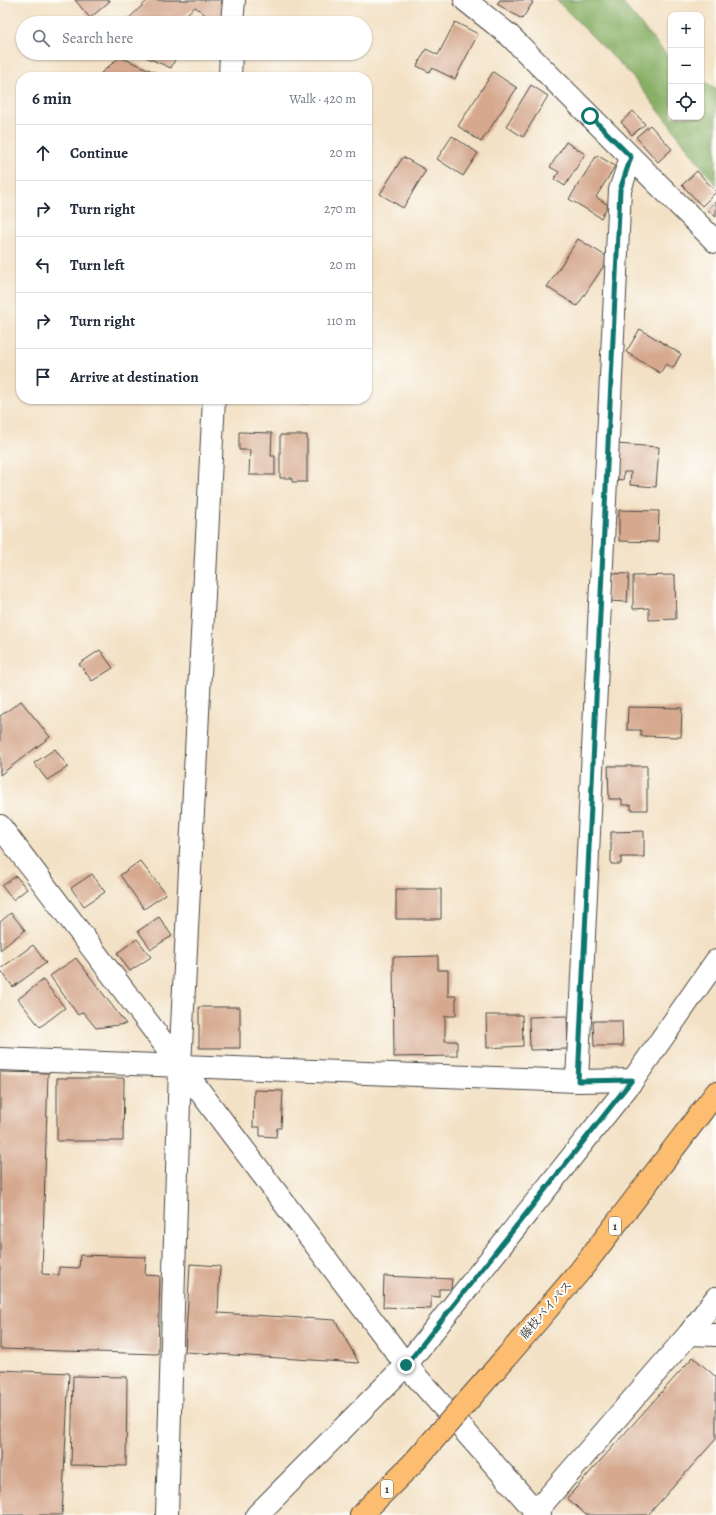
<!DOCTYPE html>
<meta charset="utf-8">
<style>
body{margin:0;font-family:Alegreya,"Noto Serif JP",serif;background:#f2f2f3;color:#1f2937}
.controls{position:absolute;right:12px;top:12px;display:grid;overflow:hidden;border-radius:8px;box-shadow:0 1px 3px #0004}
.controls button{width:36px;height:36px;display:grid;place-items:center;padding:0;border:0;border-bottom:1px solid #e0e1e3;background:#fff;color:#1f2937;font:20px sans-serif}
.stop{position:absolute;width:12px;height:12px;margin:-9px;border:3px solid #0f766e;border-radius:50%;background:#fff}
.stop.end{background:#0f766e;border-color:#fff;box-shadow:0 1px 4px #0008}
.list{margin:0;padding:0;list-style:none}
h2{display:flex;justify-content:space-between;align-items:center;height:52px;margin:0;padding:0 16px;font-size:17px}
h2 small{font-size:13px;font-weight:400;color:#747a83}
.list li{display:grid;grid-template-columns:26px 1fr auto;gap:12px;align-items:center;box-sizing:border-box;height:56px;padding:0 16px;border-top:1px solid #e0e1e3}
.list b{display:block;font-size:15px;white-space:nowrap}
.list em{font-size:13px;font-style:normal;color:#747a83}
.icon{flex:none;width:22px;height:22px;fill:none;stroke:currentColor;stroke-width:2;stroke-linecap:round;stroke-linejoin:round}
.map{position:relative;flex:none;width:716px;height:1515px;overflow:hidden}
.search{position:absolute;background:#fff;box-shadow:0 1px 3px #0004;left:16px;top:16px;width:356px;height:44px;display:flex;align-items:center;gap:10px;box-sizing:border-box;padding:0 14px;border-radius:22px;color:#747a83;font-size:15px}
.panel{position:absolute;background:#fff;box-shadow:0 1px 3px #0004;left:16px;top:72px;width:356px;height:332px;border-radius:16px}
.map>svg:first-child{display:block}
.forest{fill:#87af65;stroke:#596d48}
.building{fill:#d6a98f}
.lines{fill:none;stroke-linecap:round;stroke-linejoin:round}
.minor-casing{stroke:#494642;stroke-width:24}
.motorway-casing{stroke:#494642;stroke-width:24}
.minor{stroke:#fff;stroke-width:22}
.motorway{stroke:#fcbd6f;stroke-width:22}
.motorway-bridge-casing{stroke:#494642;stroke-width:24;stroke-linecap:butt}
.motorway-bridge{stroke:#fcbd6f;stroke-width:22}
.route{stroke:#0f766e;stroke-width:5}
.labels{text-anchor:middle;stroke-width:4;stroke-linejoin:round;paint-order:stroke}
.shield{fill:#fdfcf7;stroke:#6a6a68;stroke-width:1}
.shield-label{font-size:11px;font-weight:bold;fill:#2b2b2b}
.street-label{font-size:12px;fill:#2b2b2b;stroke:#fdfcf7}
</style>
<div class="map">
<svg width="716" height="1515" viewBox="0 0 716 1515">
<rect width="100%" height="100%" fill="#fdfcf7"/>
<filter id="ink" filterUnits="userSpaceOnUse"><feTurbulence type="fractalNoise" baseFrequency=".025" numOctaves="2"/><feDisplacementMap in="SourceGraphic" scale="8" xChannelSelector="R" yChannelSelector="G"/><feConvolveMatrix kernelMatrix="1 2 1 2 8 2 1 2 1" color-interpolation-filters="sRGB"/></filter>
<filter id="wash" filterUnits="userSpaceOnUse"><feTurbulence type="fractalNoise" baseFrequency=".012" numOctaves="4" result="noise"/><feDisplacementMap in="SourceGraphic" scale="16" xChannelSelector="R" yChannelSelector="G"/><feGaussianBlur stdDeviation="0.9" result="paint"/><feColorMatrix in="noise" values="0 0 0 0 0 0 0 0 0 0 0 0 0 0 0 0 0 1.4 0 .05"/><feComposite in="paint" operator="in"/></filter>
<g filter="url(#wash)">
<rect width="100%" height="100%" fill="#f3e1c5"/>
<path class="forest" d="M556,0H620L671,60V117H701V79L716,89V185L631,75Z"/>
<g id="blocks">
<path class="building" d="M75,0H109L110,1L90,18Z
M148,0H223L221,3L228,7L217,23L195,7L176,23H130L126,21Z
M500,0H529L533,2L522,19L497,4Z
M107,17L114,23H101Z
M455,22L478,34L455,79L432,68L429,72L417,66L426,49L438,55Z
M136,53H178L171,68Z
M120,57L157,73L161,77H103L101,73Z
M493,72L517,88L481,142L458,126Z
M531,85L548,96L523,137L506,126Z
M633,111L645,124L632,135L621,122Z
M650,125L672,149L658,162L636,137Z
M452,136L478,153L463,176L437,159Z
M566,142L585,154L565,186L554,179L559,172L550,167Z
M597,155L615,166L596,197L608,205L601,218L569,199Z
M403,157L426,170L403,208L380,194Z
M697,171L716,192L702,206L682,185Z
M716,201V217L708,210Z
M578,239L609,258L577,306L547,287Z
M640,329L681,354L673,368L666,364L660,373L626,352Z
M229,399H310V403Z
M239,432L272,433L271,456H275V475H249L250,450H239Z
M280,435H307V482H292V478H280Z
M616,444L659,447L656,487L630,485L631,472H624L623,480L614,479Z
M619,510L659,511L658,542L619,541Z
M609,573L629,574L627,602L607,601Z
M675,575L676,619L649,620V608L633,609V576Z
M100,650L113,668L92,681L79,664Z
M21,701L50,737L0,775V716Z
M628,707L682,708L681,737L641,736V730H627Z
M55,749L68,767L47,780L34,763Z
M608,766H647V810H631V805H622V799H609Z
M644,831V857H621V864H611V832Z
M140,861L166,894L144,909L120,875Z
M92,874L105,892L84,906L71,888Z
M16,876L27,889L13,900L2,886Z
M396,889H441V919H396Z
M11,913L25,930L0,950V922Z
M159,917L172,936L151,949L138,931Z
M137,939L151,957L130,971L117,953Z
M33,945L46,963L13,987L0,969Z
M438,956V970H448V996H456V1016H445V1041H457V1056L394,1057L393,957Z
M76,958L126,1024L96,1028L83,1012L78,1015L50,976Z
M43,980L65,1008L40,1027L18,999Z
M199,1007H240V1048H199Z
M486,1015H522L523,1046L487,1048Z
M567,1016L568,1049L530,1050L529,1017Z
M593,1021H622L623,1046H594Z
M0,1072L48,1073L42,1274L59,1275V1267L79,1268L80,1255L146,1257L145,1275L160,1276L158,1354L0,1349Z
M57,1078H124L123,1141H57Z
M254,1090L283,1091L281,1128H277L276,1137L260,1136V1127H253Z
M190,1264L220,1266L218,1313L335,1320L359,1363L185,1352Z
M384,1276L452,1279L451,1289H439V1297L431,1296V1309L383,1307Z
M693,1357L716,1377V1439L648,1515H586L567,1498Z
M0,1370L69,1373L62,1515H0Z
M73,1376L127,1377L126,1466L71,1465Z"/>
</g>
</g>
<g filter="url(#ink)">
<use href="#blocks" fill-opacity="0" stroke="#494642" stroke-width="1"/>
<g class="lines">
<defs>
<path id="minor" d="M465,0L509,35L716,242
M232,23L234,0
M230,77L231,53
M0,826L406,1365L539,1515
M0,1059L577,1081L633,1080
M577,1081L620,190L631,157
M689,1334L716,1335
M167,1515L180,1066L214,399
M257,1515L406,1365L633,1080L716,961
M533,1515L689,1334L716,1298"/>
<path id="motorway" d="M508,1355L580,1271L716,1093
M361,1515L414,1462"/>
</defs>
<use href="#minor" class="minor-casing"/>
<use href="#motorway" class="motorway-casing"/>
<use href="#minor" class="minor"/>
<use href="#motorway" class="motorway"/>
<defs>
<path id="motorway-bridge" d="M414,1462L508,1355"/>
</defs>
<use href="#motorway-bridge" class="motorway-bridge-casing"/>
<use href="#motorway-bridge" class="motorway-bridge"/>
</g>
</g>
<g class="lines" filter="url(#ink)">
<path class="route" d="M406,1365L632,1080L578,1081L620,190L631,157L590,116"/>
</g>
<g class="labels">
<g class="shield">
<rect x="609" y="1217" width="12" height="18" rx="3"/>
<rect x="381" y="1480" width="12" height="18" rx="3"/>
</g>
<g class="shield-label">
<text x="615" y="1230">1</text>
<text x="387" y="1493">1</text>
</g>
<g class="street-label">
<text transform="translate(546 1310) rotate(-49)" y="4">藤枝バイパス</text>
</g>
</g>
</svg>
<div class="controls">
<button>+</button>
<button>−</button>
<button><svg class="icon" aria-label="locate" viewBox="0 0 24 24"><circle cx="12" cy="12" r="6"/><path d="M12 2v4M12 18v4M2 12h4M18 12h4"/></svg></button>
</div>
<div class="stop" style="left:590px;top:116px"></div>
<div class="stop end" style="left:406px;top:1365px"></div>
<div class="search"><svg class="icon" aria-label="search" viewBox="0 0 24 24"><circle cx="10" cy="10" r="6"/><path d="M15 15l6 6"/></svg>Search here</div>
<section class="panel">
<h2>6 min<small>Walk · 420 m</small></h2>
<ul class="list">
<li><svg class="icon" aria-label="ahead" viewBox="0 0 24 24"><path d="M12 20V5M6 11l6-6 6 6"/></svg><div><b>Continue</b></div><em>20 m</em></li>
<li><svg class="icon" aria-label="right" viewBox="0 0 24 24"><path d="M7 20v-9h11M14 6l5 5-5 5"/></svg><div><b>Turn right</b></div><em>270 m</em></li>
<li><svg class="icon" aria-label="left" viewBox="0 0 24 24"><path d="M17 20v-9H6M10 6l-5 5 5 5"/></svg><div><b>Turn left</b></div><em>20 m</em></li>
<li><svg class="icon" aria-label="right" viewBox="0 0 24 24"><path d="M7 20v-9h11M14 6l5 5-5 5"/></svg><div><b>Turn right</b></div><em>110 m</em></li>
<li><svg class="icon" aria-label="arrive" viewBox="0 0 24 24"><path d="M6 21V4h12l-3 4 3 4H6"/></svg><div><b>Arrive at destination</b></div></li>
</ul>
</section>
</div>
